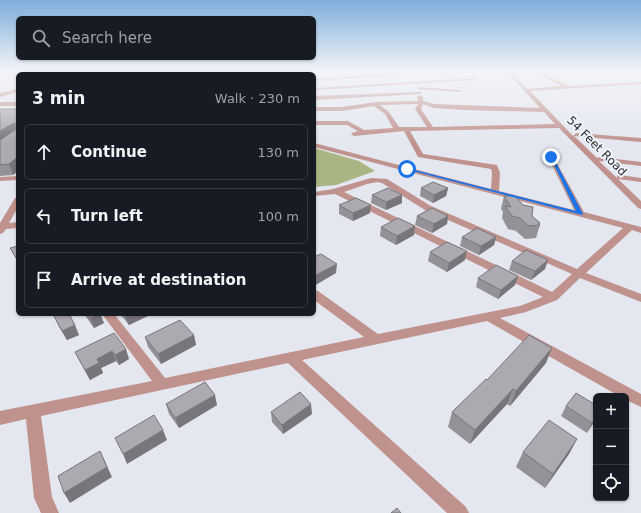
<!DOCTYPE html>
<meta charset="utf-8">
<style>
body{margin:0;font-family:"DejaVu Sans",sans-serif;background:#242831;color:#f1f3f6}
.controls{position:absolute;right:12px;bottom:12px;display:grid;overflow:hidden;border-radius:6px;box-shadow:0 1px 3px #0004}
.controls button{width:36px;height:36px;display:grid;place-items:center;padding:0;border:0;border-bottom:1px solid #363941;background:#171b24;color:#f1f3f6;font:20px sans-serif}
.stop{position:absolute;width:12px;height:12px;margin:-9px;border:3px solid #1a73e8;border-radius:50%;background:#fff}
.stop.end{background:#1a73e8;border-color:#fff;box-shadow:0 1px 4px #0008}
.list{margin:0;padding:0;list-style:none}
h2{display:flex;justify-content:space-between;align-items:center;height:52px;margin:0;padding:0 16px;font-size:17px}
h2 small{font-size:13px;font-weight:400;color:#9ea1a6}
.list li{display:grid;grid-template-columns:26px 1fr auto;gap:12px;align-items:center;box-sizing:border-box;height:56px;margin:0 8px 8px;padding:0 8px;border:1px solid #363941;border-radius:6px}
.list b{display:block;font-size:15px;white-space:nowrap}
.list em{font-size:13px;font-style:normal;color:#9ea1a6}
.icon{flex:none;width:22px;height:22px;fill:none;stroke:currentColor;stroke-width:2;stroke-linecap:round;stroke-linejoin:round}
.map{position:relative;flex:none;width:641px;height:513px;overflow:hidden}
.search{position:absolute;background:#171b24;box-shadow:0 1px 3px #0004;left:16px;top:16px;width:300px;height:44px;display:flex;align-items:center;gap:10px;box-sizing:border-box;padding:0 14px;border-radius:6px;color:#9ea1a6;font-size:15px}
.panel{position:absolute;background:#171b24;box-shadow:0 1px 3px #0004;left:16px;top:72px;width:300px;height:244px;border-radius:6px}
.map>svg:first-child{display:block}
.forest{fill:#aab584}
.lines{fill:none;stroke-linecap:round;stroke-linejoin:round}
.minor{fill:#c0928d;fill-rule:evenodd}
.wall{fill:#949197}
.shaded-wall{fill:#78767b}
.building{fill:#aca9b0;stroke:#78767b}
.route{fill:#1a73e8}
.labels{text-anchor:middle;stroke-width:4;stroke-linejoin:round;paint-order:stroke}
.far-street-label{font-size:12px;fill:#2f3033;stroke:#f2f4fc}
</style>
<div class="map">
<svg width="641" height="513" viewBox="0 0 641 513">
<rect width="100%" height="100%" fill="#e4e7ef"/>
<path class="forest" d="M314,148L359,161L375,171L336,185L314,187Z"/>
<g class="lines">
<path class="minor" d="M249,71H253L252,74H248Z
M292,71H296L295,74H291Z
M319,71H338L314,74H303Z
M420,71H445L314,81V79Z
M506,71H511L527,89L561,86L534,71H540L568,86L641,82V84L530,91L573,136L576,133L641,138V142L574,136L597,158L600,157L641,162V166L599,161L617,178V175H620L641,178V182L618,179L641,201V209L638,208L559,128L410,131L423,154L497,165L500,173L499,191L574,210L548,157L553,156L584,212L641,227V233L632,230L586,273L641,294V302L580,278L557,300L526,312L500,318L641,394V407L626,400V396H619L487,321L302,360L466,507L469,513H447L288,363L41,416L52,497L59,513H41L34,498L26,419L0,425V411L152,381L102,314H114L165,378L364,337L314,300V290L318,291L378,334L520,306L543,297L335,194L314,196V192L333,189L371,178L387,179L431,206L577,269L623,228L314,147V143L491,189L492,173L491,169L418,157L404,131L354,136L351,134L352,133L358,131L347,125H314V121H348L364,130L393,128L385,114L374,106L342,111H314V107H342L375,102L418,101L417,97L420,95L423,97V101L434,104L540,108ZM418,104L415,109L427,127H399L389,112L380,105ZM423,104L434,108L464,110L544,112L555,124L433,127L421,109ZM377,182L382,183L425,210L572,274L552,292L344,192L367,184Z
M476,78L474,80L314,90V88Z
M419,87L460,90L462,91L460,92L417,89Z
M18,89V92L0,97V93Z
M422,92V93L420,94L314,100V96Z
M0,102H18V106H0Z
M18,176V180L0,181V177Z
M15,198H18V207L9,223L18,222V228L6,229L3,233L0,234V223Z"/>
</g>
<path class="wall" d="M0,109H18V171L13,175L0,176Z
M421,188H448L446,196L433,203L420,196Z
M372,195H402V203L386,210L371,203Z
M504,196L532,216L540,223L539,225H540L536,238L525,239L516,231L508,229L502,218L503,212L501,209Z
M339,205L370,213L353,221L339,214Z
M417,216H448L447,224L432,233L415,225Z
M415,226L414,235L396,245L380,236L381,227Z
M462,237H496L494,245L479,255L460,246Z
M430,252L465,260L447,272L428,261Z
M512,261L545,269L531,280L509,270Z
M518,276L515,285L498,299L476,287L478,278Z
M84,314H100L104,323L94,328Z
M120,314H152L129,325Z
M54,316L79,335L67,340L58,325Z
M114,333L129,359L119,365L116,361L101,368L103,373L90,380L80,362L75,352Z
M194,335L196,345L161,364L148,347L145,337Z
M546,363L510,406L507,404L470,444L448,427L452,412L487,380Z
M166,404L217,405L179,428L169,414Z
M566,406L596,419L587,433L561,416Z
M271,412L312,414L283,434L272,422Z
M577,439L569,454L545,488L516,467L523,452Z"/>
<path class="shaded-wall" d="M14,123L17,132L0,143V131Z
M18,157V171L13,175L9,164Z
M448,188L446,196L433,203L434,195Z
M402,195V203L386,210V202Z
M371,205L370,213L353,221V213Z
M448,216L447,224L432,233L434,224Z
M415,226L414,235L396,245L397,236Z
M496,237L494,245L479,255L481,246Z
M467,251L465,260L447,272L449,263Z
M548,260L545,269L531,280L535,271Z
M337,264L336,273L314,286V276Z
M518,276L515,285L498,299L501,290Z
M100,314L104,323L94,328L90,318Z
M129,314H152L129,325L125,316Z
M75,325L79,335L67,340L62,331Z
M194,335L196,345L161,364L158,354Z
M552,348L546,363L510,406L516,391Z
M126,349L129,359L119,365L115,355Z
M112,351L116,361L101,368L103,373L90,380L85,370L97,359Z
M513,389L507,404L470,444L475,430Z
M215,395L217,405L179,428L175,418Z
M311,404L312,414L283,434L282,425Z
M596,418V419L587,433L592,423Z
M163,430L167,440L127,464L123,454Z
M577,439L569,454L545,488L553,474Z
M100,451L112,477L70,503L64,493Z"/>
<path class="building" d="M34,71H125L123,73L132,71H199L209,74H28Z
M0,109H18V157L9,164L0,165V140L15,130V123H14L0,131Z
M433,182L448,188L434,195L421,188Z
M388,188L402,195L386,202L372,195Z
M504,196H515L523,205L533,207L532,216L540,223H538L540,225L529,226L520,218L512,216L505,206L511,207Z
M356,198L371,205L353,213L339,205Z
M432,208L448,216L434,224L417,216Z
M398,218L415,226L397,236L381,227Z
M477,228L496,237L481,246L462,237Z
M447,242L467,251L449,263L430,252Z
M18,246V258H16L10,248Z
M526,250L548,260L535,271L512,261Z
M321,254L337,264L314,276V257Z
M496,265L518,276L501,290L478,278Z
M58,314H69L75,325L62,331L54,316Z
M87,314H100L90,318Z
M180,320L194,335L158,354L145,337Z
M114,333L126,349L115,355L112,351L97,359L99,363L85,370L75,352Z
M529,335L552,348L516,391L513,389L475,430L452,412L486,379L487,380Z
M205,382L215,395L175,418L166,404Z
M300,392L311,404L282,425L271,412Z
M576,393L596,405V418L592,423L566,406Z
M154,415L163,430L123,454L115,438Z
M549,420L577,439L553,474L523,452Z
M100,451L107,467L64,493L58,476Z
M397,508L401,513H391Z"/>
<linearGradient id="sky" x2="0" y2="1"><stop stop-color="#7daedb"/><stop offset="0.5" stop-color="#f3f4f8"/><stop offset="1" stop-color="#f3f4f8" stop-opacity="0"/></linearGradient>
<rect width="641" height="143" fill="url(#sky)"/>
<path class="route" d="M550,156L553,157L583,214L582,215L405,169L407,168L576,211Z"/>
<g class="labels">
<g class="far-street-label">
<text transform="translate(597 146) rotate(45)" y="4">54 Feet Road</text>
</g>
</g>
</svg>
<div class="controls">
<button>+</button>
<button>−</button>
<button><svg class="icon" aria-label="locate" viewBox="0 0 24 24"><circle cx="12" cy="12" r="6"/><path d="M12 2v4M12 18v4M2 12h4M18 12h4"/></svg></button>
</div>
<div class="stop" style="left:407px;top:169px"></div>
<div class="stop end" style="left:551px;top:157px"></div>
<div class="search"><svg class="icon" aria-label="search" viewBox="0 0 24 24"><circle cx="10" cy="10" r="6"/><path d="M15 15l6 6"/></svg>Search here</div>
<section class="panel">
<h2>3 min<small>Walk · 230 m</small></h2>
<ul class="list">
<li><svg class="icon" aria-label="ahead" viewBox="0 0 24 24"><path d="M12 20V5M6 11l6-6 6 6"/></svg><div><b>Continue</b></div><em>130 m</em></li>
<li><svg class="icon" aria-label="left" viewBox="0 0 24 24"><path d="M17 20v-9H6M10 6l-5 5 5 5"/></svg><div><b>Turn left</b></div><em>100 m</em></li>
<li><svg class="icon" aria-label="arrive" viewBox="0 0 24 24"><path d="M6 21V4h12l-3 4 3 4H6"/></svg><div><b>Arrive at destination</b></div></li>
</ul>
</section>
</div>
